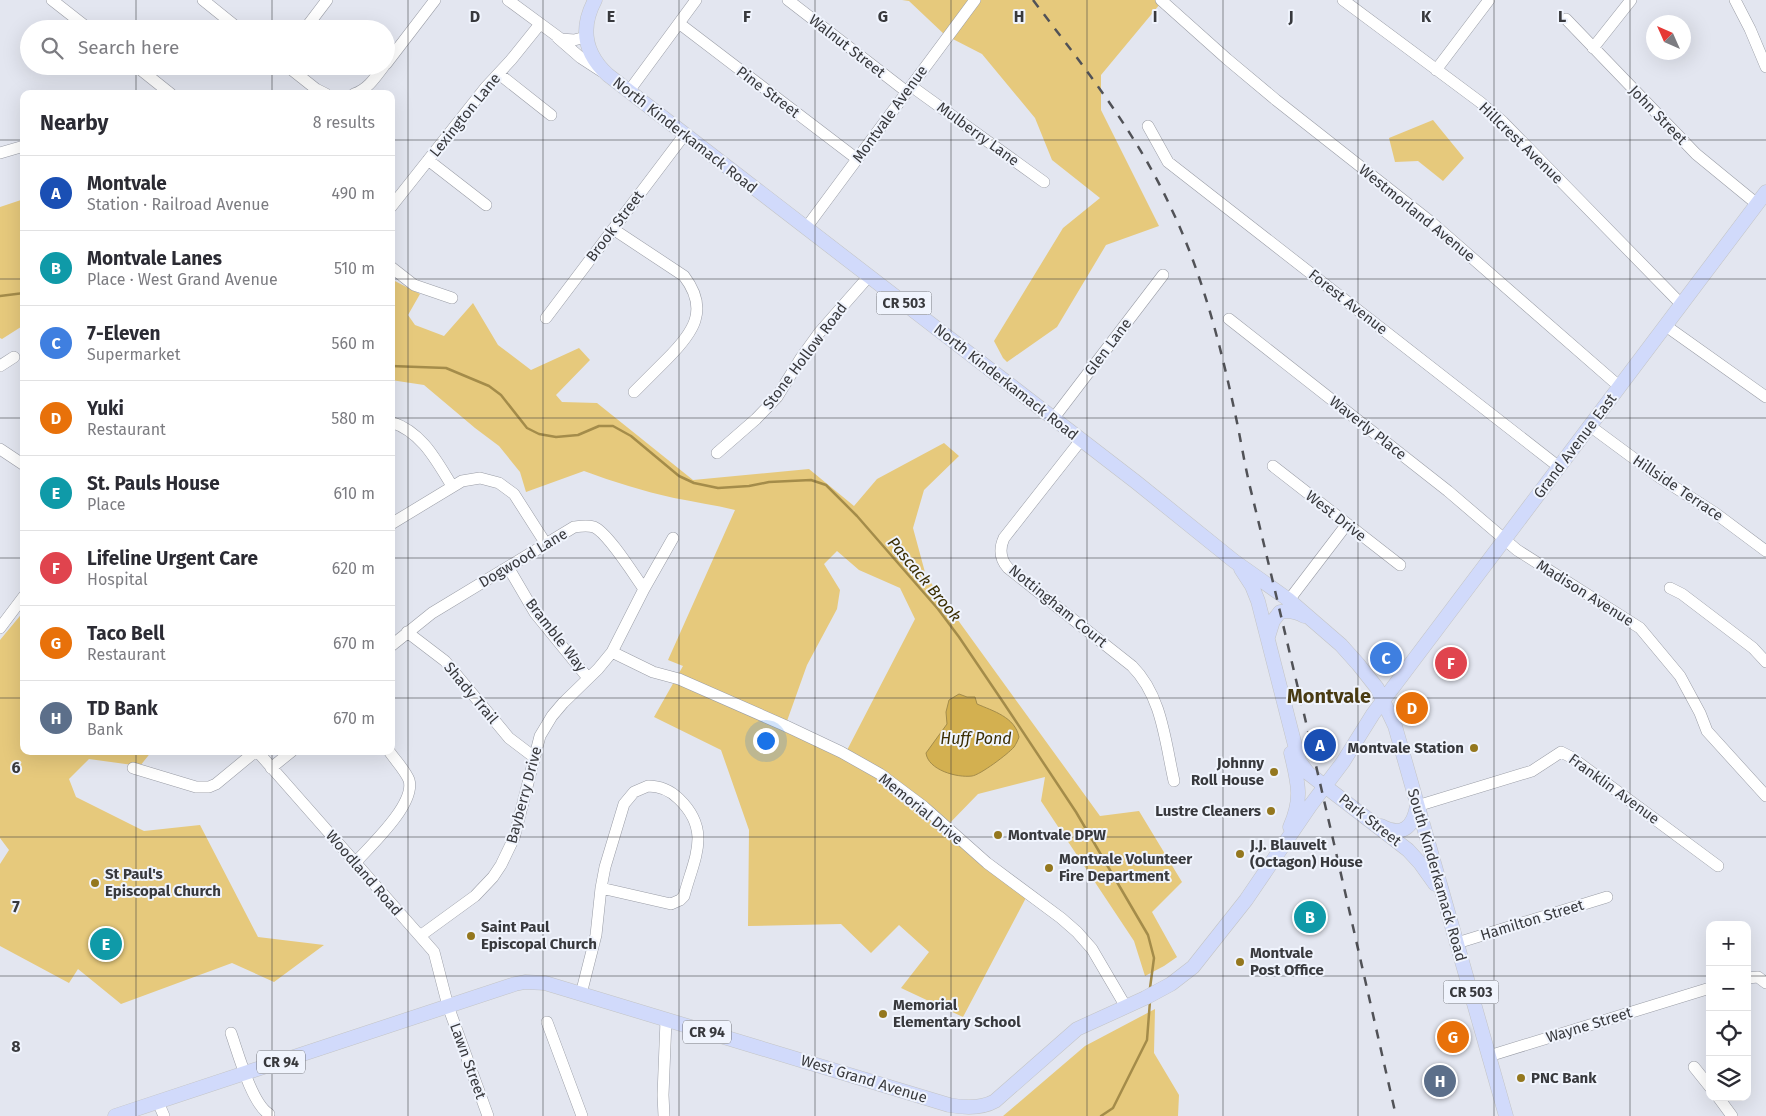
<!DOCTYPE html>
<meta charset="utf-8">
<style>
body{margin:0;font-family:"Fira Sans",sans-serif;background:#f7f7f7;color:#2b2b33}
.controls{position:absolute;right:15px;bottom:15px;display:grid;overflow:hidden;border-radius:10px;box-shadow:0 5px 20px #0002}
.controls button{width:45px;height:45px;display:grid;place-items:center;padding:0;border:0;border-bottom:1px solid #e1e1e2;background:#fff;color:#2b2b33;font:25px sans-serif}
.compass{position:absolute;left:1646px;top:15px;width:45px;height:45px;border-radius:50%;background:#fff;box-shadow:0 5px 20px #0002;rotate:315deg}
.you{position:absolute;left:765px;top:740px;width:18px;height:18px;margin:-12px;border:4px solid #fff;border-radius:50%;background:#1a73e8;box-shadow:0 0 0 8px #1a73e833}
.badge{display:grid;place-items:center;width:32px;height:32px;border-radius:50%;background:#0f766e;color:#fff;font-size:16px;font-weight:700}
.pin{position:absolute;translate:-50% -50%;border:2px solid #fff;box-shadow:0 1px 5px #0006}
.list{margin:0;padding:0;list-style:none}
h2{display:flex;justify-content:space-between;align-items:center;height:65px;margin:0;padding:0 20px;font-size:21px}
h2 small{font-size:16px;font-weight:400;color:#7c7c81}
.list li{display:grid;grid-template-columns:32px 1fr auto;gap:15px;align-items:center;box-sizing:border-box;height:75px;padding:0 20px;border-top:1px solid #e1e1e2}
.list b{display:block;font-size:19px;white-space:nowrap}
.list p{margin:0;font-size:16px;white-space:nowrap;color:#7c7c81}
.list em{font-size:16px;font-style:normal;color:#7c7c81}
.icon{flex:none;width:28px;height:28px;fill:none;stroke:currentColor;stroke-width:2;stroke-linecap:round;stroke-linejoin:round}
.map{position:relative;flex:none;width:1766px;height:1116px;overflow:hidden}
.search{position:absolute;background:#fff;box-shadow:0 5px 20px #0002;left:20px;top:20px;width:375px;height:55px;display:flex;align-items:center;gap:12px;box-sizing:border-box;padding:0 18px;border-radius:28px;color:#7c7c81;font-size:19px}
.panel{position:absolute;background:#fff;box-shadow:0 5px 20px #0002;left:20px;top:90px;width:375px;height:665px;border-radius:10px}
.map>svg:first-child{display:block}
.green{fill:#e6c97c;fill-rule:evenodd}
.water{fill:#d3b050;stroke:#a48c4a}
.lines{fill:none;stroke-linecap:round;stroke-linejoin:round}
.stream{stroke:#a48c4a;stroke-width:2.5}
.minor-casing{stroke:#9a9da6;stroke-width:12}
.major-casing{stroke:#c3c4c5;stroke-width:15}
.minor{stroke:#fff;stroke-width:11}
.major{stroke:#d1dafb;stroke-width:14}
.rail{stroke:#515257;stroke-width:2.5;stroke-dasharray:9 9;stroke-linecap:butt}
.grid{fill:none;stroke:#38393d;stroke-width:1;stroke-opacity:0.55}
.poi-dot{fill:#94771e;stroke:#f0f4fd;stroke-width:2}
.labels{text-anchor:middle;stroke-width:4;stroke-linejoin:round;paint-order:stroke}
.shield{fill:#f0f4fd;stroke:#6f7177;stroke-width:1}
.shield-label{font-size:14px;font-weight:bold;fill:#38393d}
.street-label{font-size:15px;fill:#38393d;stroke:#f0f4fd}
.poi-label{font-size:15px;font-weight:bold;fill:#38393d;stroke:#f0f4fd;text-anchor:start}
.water-label{font-size:16px;font-style:italic;fill:#3b2e02;stroke:#f0f4fd}
.district-label{font-size:20px;font-weight:bold;fill:#493b13;stroke:#f0f4fd}
.grid-label{font-size:16px;text-anchor:middle;font-weight:bold;fill:#38393d;stroke:#f0f4fd;stroke-width:4;stroke-linejoin:round;paint-order:stroke}
</style>
<div class="map">
<svg width="1766" height="1116" viewBox="0 0 1766 1116">
<rect width="100%" height="100%" fill="#e3e6f0"/>
<path class="green" d="M902,0H1156L1160,4L1101,75V110L1159,226L1106,245L1057,327L1007,362L1003,358L994,341L1063,228L1100,198L1052,160L1035,118L982,54L945,35L909,1Z
M1433,120L1464,158L1443,181L1418,161L1395,162L1389,138Z
M24,199V325L2,339L0,338V207Z
M391,279L420,294L408,315L415,325L444,336L473,303L498,345L531,370L579,348L590,360L556,395L562,402L597,403L693,480L809,469L854,506L877,479L944,443L959,456L924,490L913,528L926,576L1100,816L1139,811L1182,882L1152,912L1177,957L1164,966L1145,976L1134,941L1041,801L1045,777L978,794L945,828L1028,894L963,1017L901,988L929,952L899,925L871,953L841,924L748,926L749,830L721,750L654,717L683,666L668,660L735,510C715,505 694,502 674,498C643,491 614,482 584,471L526,492L520,472L499,446L475,428L424,385L391,380ZM837,551L859,570L900,588L915,619L845,754L787,721L807,665L837,609L840,590L824,564Z
M24,611V751H152L140,766L89,759L69,779L76,797L144,831L200,825L258,937L324,945L274,982L232,963L121,1004L78,969L69,983L0,946V864L9,850L0,838V640Z
M1155,1009L1154,1053L1179,1095L1178,1116H1003L1085,1046Z"/>
<path class="water" d="M959,694L967,697H975L977,704C993,711 1015,717 1019,737C1018,740 1016,744 1014,747C1008,754 980,775 972,776C957,778 928,770 926,753L947,724L946,712L949,700Z"/>
<g class="lines">
<path class="stream" d="M0,296L24,293
M391,366L446,368L489,386L501,395L527,428L539,434L556,437L578,435L599,426H613L631,436L679,476L694,483L718,488L749,486L769,482L811,480L826,485L857,516L938,609L959,637L1005,705L1076,812L1148,935L1154,958L1150,988
M1101,1116L1113,1108L1147,1040L1150,1001"/>
<defs>
<path id="minor" d="M52,0L89,29
M203,0L239,29
M508,0L561,39L574,40L586,37
M788,0L907,92
M1161,0L1227,59L1276,100L1431,222L1620,387
M1343,0L1480,102L1503,122L1682,305
M1735,0L1750,29L1766,67
M1566,19L1696,154L1757,204
M680,24L857,159
M305,29L327,0
M558,38L581,58L601,71
M1593,48L1631,0
M386,64L435,0
M136,66L171,94
M287,66L316,89L326,94
M1436,70L1489,0
M499,74L551,115
M911,86L1044,182
M629,91L696,0
M354,94C368,89 375,78 384,66
M1148,126L1168,162L1559,467
M0,153L24,146
M428,160L486,205
M391,207L486,87L511,60L540,24
M806,228L975,0
M613,229L684,276C710,310 693,333 667,359C656,370 645,381 634,392
M391,267L414,285L452,298
M546,318L685,134
M1229,319L1448,491L1517,550L1640,628L1680,676L1700,713L1707,731L1766,796
M1666,326L1766,397
M0,366L14,357
M1053,419L1163,275
M391,422C422,432 436,460 452,486
M1590,426L1659,477L1715,513L1766,551
M1081,440L1004,538C999,549 1000,559 1008,568L1132,666C1162,696 1165,741 1174,781
M0,449L24,465
M717,453L756,419L777,397L801,358L819,333L869,276
M1273,466L1400,565
M391,524L462,481L480,478L499,483L514,494L546,544
M508,567L535,613L588,678
M1670,588L1682,594L1753,648L1766,662
M1289,600L1347,524
M0,628L24,596
M407,632L445,661L509,738L534,757
M391,646L432,613L574,527C581,526 587,525 594,527C608,533 634,575 644,589
M612,652L653,672L679,679L786,726L841,752L880,774L924,807L987,863L1061,918L1077,932L1092,949L1126,1007
M257,751L434,952L448,1006L488,1116
M133,768L196,787H209L216,784L256,751
M271,768L292,751
M648,786C661,786 670,790 679,799C712,831 694,858 684,896L680,900L671,904L601,888L605,867L624,804L634,792Z
M1417,806L1532,771L1561,752L1571,757L1718,866
M355,863C370,846 416,804 409,780C405,770 395,760 389,751
M420,936L475,896L493,877L501,865L514,838L540,736L552,716L563,703L598,669L612,652L644,589L673,538
M1457,943L1607,897
M1747,978L1758,977L1766,983
M581,994L596,935L601,888
M547,1022L582,1116
M231,1033C238,1053 252,1104 269,1114
M1489,1056L1710,988
M1694,1067L1710,1087
M1718,1097L1732,1116
M158,1102L164,1116
M664,1116L663,1095L666,1020"/>
<path id="major" d="M595,0C580,28 584,53 608,75L1136,482L1234,561L1289,600L1341,645L1358,664L1377,688L1395,726L1506,1116
M1241,569L1252,586L1258,601L1299,761L1308,773L1317,780L1408,850L1420,863L1435,884
M1268,637L1273,621L1280,612C1289,610 1296,611 1304,616
M1381,826C1402,837 1413,828 1417,806
M1290,827C1303,798 1298,783 1291,753
M115,1116L515,984L525,982L545,983L949,1105C965,1108 981,1109 995,1101L1077,1029L1145,998L1171,984L1193,967L1246,900L1310,806L1343,762L1373,714L1766,192"/>
</defs>
<use href="#minor" class="minor-casing"/>
<use href="#major" class="major-casing"/>
<use href="#minor" class="minor"/>
<use href="#major" class="major"/>
<path class="rail" d="M1033,0C1084,67 1136,132 1171,208C1202,273 1220,343 1235,413C1241,440 1245,468 1252,495C1302,701 1349,909 1396,1116"/>
</g>
<path class="grid" d="M136,0V29M272,0V29M408,0V1116M543,0V1116M679,0V1116M815,0V1116M951,0V1116M1087,0V1116M1223,0V1116M1358,0V1116M1494,0V1116M1630,0V1116M136,66V94M272,66V94M0,140H24M391,140H1766M0,279H24M391,279H1766M0,418H24M391,418H1766M0,558H24M391,558H1766M0,698H24M391,698H1766M136,751V1116M272,751V1116M0,837H1766M0,976H1710M1747,976H1766"/>
<g class="poi-dot">
<circle cx="1474" cy="748" r="5"/>
<circle cx="1274" cy="772" r="5"/>
<circle cx="1271" cy="811" r="5"/>
<circle cx="998" cy="835" r="5"/>
<circle cx="1240" cy="854" r="5"/>
<circle cx="1049" cy="868" r="5"/>
<circle cx="95" cy="883" r="5"/>
<circle cx="471" cy="936" r="5"/>
<circle cx="1240" cy="962" r="5"/>
<circle cx="883" cy="1014" r="5"/>
<circle cx="1521" cy="1078" r="5"/>
</g>
<g class="labels">
<g class="shield">
<rect x="876.5" y="291.5" width="55" height="23" rx="4"/>
<rect x="1443.5" y="980.5" width="55" height="23" rx="4"/>
<rect x="683" y="1020.5" width="48" height="23" rx="4"/>
<rect x="257" y="1050.5" width="48" height="23" rx="4"/>
</g>
<g class="shield-label">
<text x="904" y="308">CR 503</text>
<text x="1471" y="997">CR 503</text>
<text x="707" y="1037">CR 94</text>
<text x="281" y="1067">CR 94</text>
</g>
<g class="street-label">
<text transform="translate(847 46) rotate(38)" y="5">Walnut Street</text>
<text transform="translate(768 92) rotate(37)" y="5">Pine Street</text>
<text transform="translate(890 114) rotate(-54)" y="5">Montvale Avenue</text>
<text transform="translate(465 115) rotate(-51)" y="5">Lexington Lane</text>
<text transform="translate(1658 115) rotate(46)" y="5">John Street</text>
<text transform="translate(978 134) rotate(36)" y="5">Mulberry Lane</text>
<text transform="translate(685 135) rotate(38)" y="5">North Kinderkamack Road</text>
<text transform="translate(1521 143) rotate(44)" y="5">Hillcrest Avenue</text>
<text transform="translate(1417 213) rotate(39)" y="5">Westmorland Avenue</text>
<text transform="translate(615 226) rotate(-53)" y="5">Brook Street</text>
<text transform="translate(1348 302) rotate(38)" y="5">Forest Avenue</text>
<text transform="translate(1108 347) rotate(-53)" y="5">Glen Lane</text>
<text transform="translate(805 356) rotate(-53)" y="5">Stone Hollow Road</text>
<text transform="translate(1006 382) rotate(38)" y="5">North Kinderkamack Road</text>
<text transform="translate(1368 428) rotate(38)" y="5">Waverly Place</text>
<text transform="translate(1575 446) rotate(-53)" y="5">Grand Avenue East</text>
<text transform="translate(1678 488) rotate(34)" y="5">Hillside Terrace</text>
<text transform="translate(1336 516) rotate(38)" y="5">West Drive</text>
<text transform="translate(523 558) rotate(-31)" y="5">Dogwood Lane</text>
<text transform="translate(1585 593) rotate(32)" y="5">Madison Avenue</text>
<text transform="translate(1058 606) rotate(39)" y="5">Nottingham Court</text>
<text transform="translate(556 635) rotate(52)" y="5">Bramble Way</text>
<text transform="translate(471 693) rotate(50)" y="5">Shady Trail</text>
<text transform="translate(1614 789) rotate(36)" y="5">Franklin Avenue</text>
<text transform="translate(524 795) rotate(-75)" y="5">Bayberry Drive</text>
<text transform="translate(921 809) rotate(39)" y="5">Memorial Drive</text>
<text transform="translate(1370 820) rotate(38)" y="5">Park Street</text>
<text transform="translate(364 873) rotate(49)" y="5">Woodland Road</text>
<text transform="translate(1437 875) rotate(74)" y="5">South Kinderkamack Road</text>
<text transform="translate(1532 920) rotate(-17)" y="5">Hamilton Street</text>
<text transform="translate(1589 1025) rotate(-17)" y="5">Wayne Street</text>
<text transform="translate(468 1061) rotate(70)" y="5">Lawn Street</text>
<text transform="translate(864 1079) rotate(17)" y="5">West Grand Avenue</text>
</g>
<g class="poi-label">
<text x="1464" y="753" text-anchor="end">Montvale Station</text>
<text x="1264" y="768" text-anchor="end">Johnny<tspan x="1264" dy="17">Roll House</tspan></text>
<text x="1261" y="816" text-anchor="end">Lustre Cleaners</text>
<text x="1008" y="840">Montvale DPW</text>
<text x="1250" y="850">J.J. Blauvelt<tspan x="1250" dy="17">(Octagon) House</tspan></text>
<text x="1059" y="864">Montvale Volunteer<tspan x="1059" dy="17">Fire Department</tspan></text>
<text x="105" y="879">St Paul's<tspan x="105" dy="17">Episcopal Church</tspan></text>
<text x="481" y="932">Saint Paul<tspan x="481" dy="17">Episcopal Church</tspan></text>
<text x="1250" y="958">Montvale<tspan x="1250" dy="17">Post Office</tspan></text>
<text x="893" y="1010">Memorial<tspan x="893" dy="17">Elementary School</tspan></text>
<text x="1531" y="1083">PNC Bank</text>
</g>
<g class="water-label">
<text transform="translate(925 579) rotate(50)" y="6">Pascack Brook</text>
<text x="976" y="744">Huff Pond</text>
</g>
<g class="district-label">
<text x="1329" y="703">Montvale</text>
</g>
</g>
<g class="grid-label">
<text x="475" y="22">D</text>
<text x="611" y="22">E</text>
<text x="747" y="22">F</text>
<text x="883" y="22">G</text>
<text x="1019" y="22">H</text>
<text x="1155" y="22">I</text>
<text x="1291" y="22">J</text>
<text x="1426" y="22">K</text>
<text x="1562" y="22">L</text>
<text x="16" y="773">6</text>
<text x="16" y="912">7</text>
<text x="16" y="1052">8</text>
</g>
</svg>
<div class="controls">
<button>+</button>
<button>−</button>
<button><svg class="icon" aria-label="locate" viewBox="0 0 24 24"><circle cx="12" cy="12" r="6"/><path d="M12 2v4M12 18v4M2 12h4M18 12h4"/></svg></button>
<button><svg class="icon" aria-label="layers" viewBox="0 0 24 24"><path d="M12 4l9 5-9 5-9-5zM3 14l9 5 9-5"/></svg></button>
</div>
<svg class="compass" viewBox="-18 -18 36 36"><path d="M0-13l5 13h-10z" fill="#e53935"/><path d="M0 13l5-13h-10z" fill="#7c7c81"/></svg>
<div class="you"></div>
<div class="pin badge" style="left:1320px;top:745px;background:#1a4fb4">A</div>
<div class="pin badge" style="left:1310px;top:917px;background:#0f9aa8">B</div>
<div class="pin badge" style="left:1386px;top:658px;background:#3f7fe0">C</div>
<div class="pin badge" style="left:1412px;top:708px;background:#e8710a">D</div>
<div class="pin badge" style="left:106px;top:944px;background:#0f9aa8">E</div>
<div class="pin badge" style="left:1451px;top:663px;background:#e0444e">F</div>
<div class="pin badge" style="left:1453px;top:1037px;background:#e8710a">G</div>
<div class="pin badge" style="left:1440px;top:1081px;background:#5c6f8a">H</div>
<div class="search"><svg class="icon" aria-label="search" viewBox="0 0 24 24"><circle cx="10" cy="10" r="6"/><path d="M15 15l6 6"/></svg>Search here</div>
<section class="panel">
<h2>Nearby<small>8 results</small></h2>
<ul class="list">
<li><span class="badge" style="background:#1a4fb4">A</span><div><b>Montvale</b><p>Station · Railroad Avenue</p></div><em>490 m</em></li>
<li><span class="badge" style="background:#0f9aa8">B</span><div><b>Montvale Lanes</b><p>Place · West Grand Avenue</p></div><em>510 m</em></li>
<li><span class="badge" style="background:#3f7fe0">C</span><div><b>7-Eleven</b><p>Supermarket</p></div><em>560 m</em></li>
<li><span class="badge" style="background:#e8710a">D</span><div><b>Yuki</b><p>Restaurant</p></div><em>580 m</em></li>
<li><span class="badge" style="background:#0f9aa8">E</span><div><b>St. Pauls House</b><p>Place</p></div><em>610 m</em></li>
<li><span class="badge" style="background:#e0444e">F</span><div><b>Lifeline Urgent Care</b><p>Hospital</p></div><em>620 m</em></li>
<li><span class="badge" style="background:#e8710a">G</span><div><b>Taco Bell</b><p>Restaurant</p></div><em>670 m</em></li>
<li><span class="badge" style="background:#5c6f8a">H</span><div><b>TD Bank</b><p>Bank</p></div><em>670 m</em></li>
</ul>
</section>
</div>
